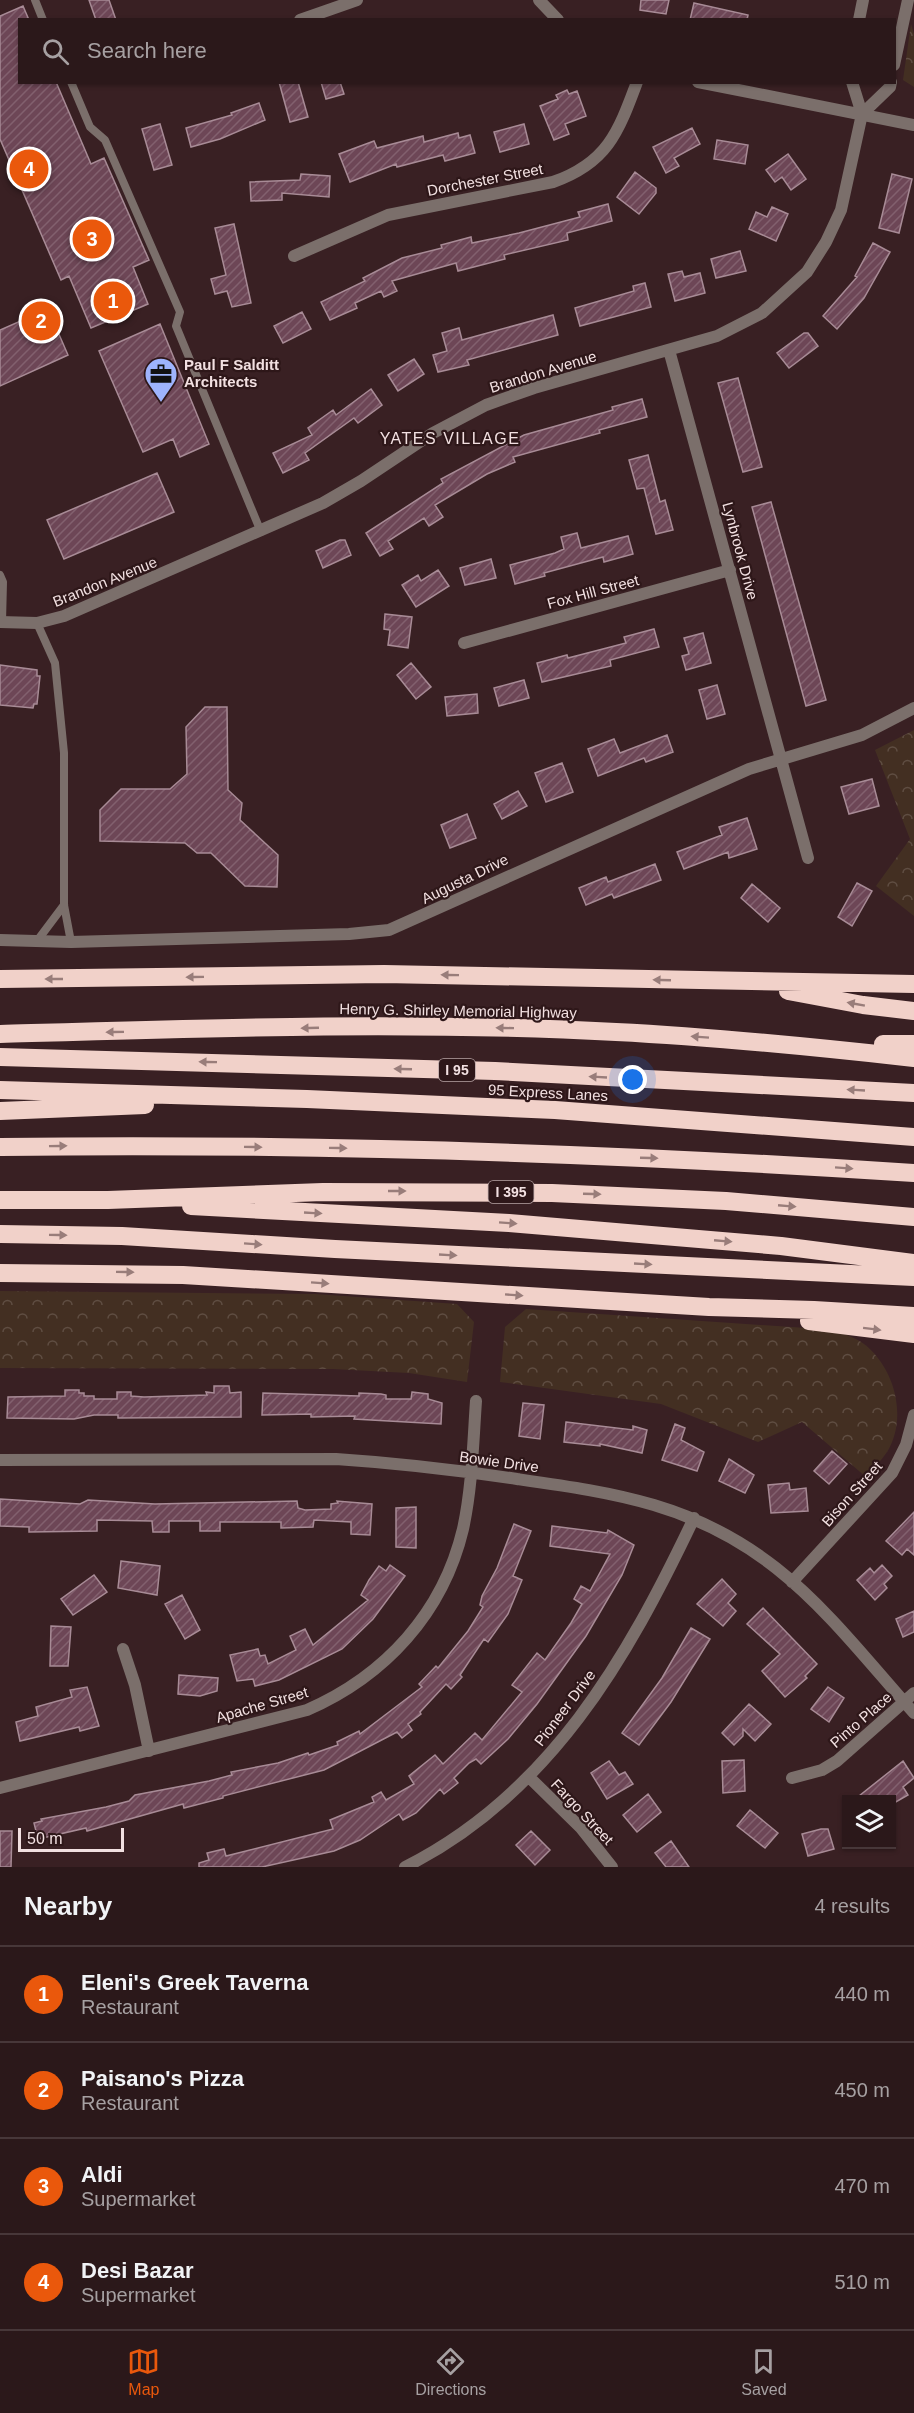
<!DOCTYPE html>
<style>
body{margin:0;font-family:Helvetica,sans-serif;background:#332123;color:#f1f3f6}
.controls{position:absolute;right:18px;bottom:18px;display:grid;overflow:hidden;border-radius:0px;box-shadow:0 2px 4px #0004}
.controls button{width:54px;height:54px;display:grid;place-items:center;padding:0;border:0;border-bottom:2px solid #473739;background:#2b181a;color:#f1f3f6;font:30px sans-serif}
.scale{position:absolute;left:18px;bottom:15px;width:106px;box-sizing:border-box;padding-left:6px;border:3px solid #f2e0e1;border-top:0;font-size:16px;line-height:21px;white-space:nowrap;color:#f2e0e1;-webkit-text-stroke:4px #2e1719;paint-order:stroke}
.you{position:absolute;left:633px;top:1080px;width:21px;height:21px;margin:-15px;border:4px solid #fff;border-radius:50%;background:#1a73e8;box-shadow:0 0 0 9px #1a73e833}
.badge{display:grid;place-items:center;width:39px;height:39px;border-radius:50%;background:#ea580c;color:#fff;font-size:20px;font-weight:700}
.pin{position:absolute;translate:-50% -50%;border:3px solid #fff;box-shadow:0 2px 6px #0006}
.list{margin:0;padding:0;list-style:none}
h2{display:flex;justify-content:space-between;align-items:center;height:78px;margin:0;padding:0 24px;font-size:26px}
h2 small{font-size:20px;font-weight:400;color:#a6a0a2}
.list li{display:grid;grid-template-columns:39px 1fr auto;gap:18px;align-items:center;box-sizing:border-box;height:96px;padding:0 24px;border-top:2px solid #473739}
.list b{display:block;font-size:22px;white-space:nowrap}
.list p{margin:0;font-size:20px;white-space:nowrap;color:#a6a0a2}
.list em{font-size:20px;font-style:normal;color:#a6a0a2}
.icon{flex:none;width:33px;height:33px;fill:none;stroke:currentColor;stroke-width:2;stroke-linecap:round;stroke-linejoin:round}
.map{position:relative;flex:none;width:914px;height:1867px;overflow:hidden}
.search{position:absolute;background:#2b181a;box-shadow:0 2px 4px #0004;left:18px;right:18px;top:18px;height:66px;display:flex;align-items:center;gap:15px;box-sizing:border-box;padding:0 21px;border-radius:0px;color:#a6a0a2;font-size:22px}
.sheet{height:462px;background:#2b181a}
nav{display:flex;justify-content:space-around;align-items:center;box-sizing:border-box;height:84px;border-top:2px solid #473739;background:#2b181a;font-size:16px;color:#a6a0a2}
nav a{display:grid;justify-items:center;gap:3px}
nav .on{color:#ea580c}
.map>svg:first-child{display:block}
.forest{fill:url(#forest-crowns)}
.building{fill:url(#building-hatch);stroke:#a88b96;stroke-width:1.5}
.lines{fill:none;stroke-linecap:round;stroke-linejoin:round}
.service{stroke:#7b6f6b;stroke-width:8}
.minor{stroke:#7b6f6b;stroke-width:12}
.motorway{stroke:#f1d1c9;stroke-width:18}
.oneway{fill:#997d7a}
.labels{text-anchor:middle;stroke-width:4.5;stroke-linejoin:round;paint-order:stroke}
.shield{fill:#2e1719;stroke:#b7a4a5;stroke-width:1.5}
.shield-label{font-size:14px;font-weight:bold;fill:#f2e0e1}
.street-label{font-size:15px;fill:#f2e0e1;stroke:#2e1719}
.poi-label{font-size:15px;font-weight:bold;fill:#f2e0e1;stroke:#2e1719;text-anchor:start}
.neighbourhood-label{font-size:16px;letter-spacing:1.5px;fill:#f2e0e1;stroke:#2e1719}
</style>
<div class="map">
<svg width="914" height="1867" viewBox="0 0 914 1867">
<defs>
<pattern id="forest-crowns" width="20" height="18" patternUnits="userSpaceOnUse" patternTransform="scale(1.5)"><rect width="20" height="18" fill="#432f22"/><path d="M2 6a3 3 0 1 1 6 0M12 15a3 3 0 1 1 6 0" fill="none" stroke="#5f4d42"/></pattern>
<pattern id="building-hatch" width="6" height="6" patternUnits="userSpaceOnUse" patternTransform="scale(1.5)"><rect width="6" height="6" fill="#6d4656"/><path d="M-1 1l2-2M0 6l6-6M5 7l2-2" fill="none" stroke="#82606e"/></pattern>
</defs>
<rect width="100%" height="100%" fill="#392023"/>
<path class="forest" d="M911,24L914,34V87L903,80Z
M914,730V916L876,886L910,839L875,750Z
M0,1291L315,1294L457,1304L474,1322L467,1382L409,1373L333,1369L0,1368Z
M526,1309L835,1330C844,1334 856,1338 864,1344C895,1368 908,1418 887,1452C881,1461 873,1469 866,1477L802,1422L758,1442L661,1404L500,1382L505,1327Z"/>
<path class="building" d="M89,0H109L116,20H96Z
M641,0H669L666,14L640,10Z
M694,3L748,15L747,20H690Z
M23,6L29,20H20V82H56L91,164L104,158L149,260L133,267L148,304L91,328L69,276L61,280L0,139V16Z
M279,82H298L308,117L290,122Z
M321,82H340L344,94L326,99Z
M567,90L569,94L577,91L586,116L565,124L569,134L554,140L540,106L558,99L556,95Z
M259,103L265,120L220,139L191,147L186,128L232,115L231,113Z
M160,124L172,165L154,170L142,129Z
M524,124L529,144L500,152L494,132Z
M692,128L700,144L674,158L679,166L666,173L653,147Z
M458,133L459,138L470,135L475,153L445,161L443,155L397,167L396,164L350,182L339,154L374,141L377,148L423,136L424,142Z
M717,140L748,145L745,164L714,159Z
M788,154L806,179L791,190L782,177L775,182L766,170Z
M635,172L656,188V193L639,214L617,197Z
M301,174L330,176L329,197L282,193V200L251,201L250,182L300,180Z
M892,174L912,179L899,233L879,228Z
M608,204L612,221L567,233L568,240L504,255L505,259L458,271L456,263L392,281L397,291L384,297L381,291L355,303L357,308L330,320L321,302L365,281L363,278L402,258L442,248L441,245L471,237L472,243L519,233L580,217L578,212Z
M772,207L788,214L776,241L749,229L756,212L767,217Z
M234,224L251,303L232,307L227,291L215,294L211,279L226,275L215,228Z
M873,243L890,252L864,298L837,329L823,316L857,277L855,276Z
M740,251L746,271L716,278L711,259Z
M682,271L684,277L700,273L705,293L675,301L668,274Z
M645,283L651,307L580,326L575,308L634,291L633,286Z
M48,309L68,355L0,386V330Z
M302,312L311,329L283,343L274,326Z
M553,315L558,335L467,360L469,365L438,372L433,355L447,351L442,333L459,328L462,340Z
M160,324L209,444L180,457L173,439L143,452L99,351Z
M804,333H808L818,346L789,368L777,353Z
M414,359L424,374L398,391L388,375Z
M738,378L762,467L743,472L718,383Z
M371,389L382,405L358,423L354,418L305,453L309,460L283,473L273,453L312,435L308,428L333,410L336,415Z
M642,399L647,417L599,430L600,433L513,457L515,462L487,474L435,505L443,517L429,526L424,518L388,541L393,549L380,556L366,533L443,483L441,479L524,435L613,410L612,407Z
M648,455L660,502L665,500L673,530L656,534L644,488L637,489L629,460Z
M157,473L174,512L64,559L47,520Z
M771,502L826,700L806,706L752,507Z
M577,533L581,548L628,536L633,554L604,562L603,557L544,573L545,576L515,584L510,565L555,553L564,549L561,537Z
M340,540H345L351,555L323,568L316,551Z
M491,559L496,578L465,585L460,568Z
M438,570L449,586L416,607L402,585L418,575L421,581Z
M385,614L412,617L408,648L388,645L390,630L384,629Z
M654,629L659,647L610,660L611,666L542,682L537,663L567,655L568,658L626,643L624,637Z
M703,633L711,663L686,670L682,656L689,654L684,638Z
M411,663L431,687L416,699L397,675Z
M0,665L37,670V676H40L37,704H34L33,708L0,705Z
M524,680L529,698L499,706L494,688Z
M717,685L725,714L707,719L699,690Z
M477,694L478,713L447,716L445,697Z
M205,707H227L228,790L242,803L240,820L278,855L277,887L245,886L211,853H197L185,843L100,841V810L121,789H170L187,774L186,727Z
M667,735L673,752L646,762L644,758L598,776L588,749L614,739L620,753Z
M562,763L573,792L546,802L535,773Z
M872,779L879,806L849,814L841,787Z
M518,791L527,806L502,819L494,804Z
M467,814L476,838L450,848L441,825Z
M747,818L757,849L729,858L728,852L684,869L677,852L722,835L719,827Z
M655,864L661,880L614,898L612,894L586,905L579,888L606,877L608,882Z
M857,883L872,891L852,926L838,917Z
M752,884L780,908L768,922L741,898Z
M214,1386H229L230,1393L241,1392V1417L118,1418V1415H94L74,1419L7,1418L8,1397L65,1396V1390H79V1393H84V1396H94V1399H117V1392H131V1396L144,1397L207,1395L206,1392L214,1393Z
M412,1392L428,1394V1399L442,1403L441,1424L354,1419L355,1416L311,1417V1414L262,1415L263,1393L359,1396V1393L381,1394L386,1395V1399H411Z
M523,1403L544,1405L540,1439L519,1436Z
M566,1422L633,1430V1426L647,1430L642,1453L600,1444V1446L564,1442Z
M675,1424L685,1428L681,1440L704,1452L697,1471L662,1460Z
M832,1451L847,1464L829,1484L814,1471Z
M729,1459L754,1475L745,1493L719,1481Z
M789,1483L790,1490L806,1488L808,1511L771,1513L768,1485Z
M0,1499L80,1504L88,1500L155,1504L297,1501L298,1508L305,1510L331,1509V1504L338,1503L337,1501L372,1504L370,1535L351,1534V1522L314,1520L313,1527L281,1528V1522H220V1531H200V1521H169V1532H153L152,1521L97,1520V1531L29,1532V1527L0,1526Z
M416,1507V1548L396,1547V1508Z
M914,1512V1555L907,1549L902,1555L886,1541Z
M514,1524L531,1531L513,1576L522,1580L508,1614L488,1642L484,1639L460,1675L462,1677L451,1689L446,1684L420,1712L421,1714L408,1724L412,1730L402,1738L397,1732L324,1770L223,1796V1798L184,1808L183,1804L87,1831L86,1828L38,1839L34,1823L42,1821L41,1819L106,1807L129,1801L135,1795L209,1781L232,1775L231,1772L278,1763L308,1753L309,1755L338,1745L337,1742L359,1731L360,1734L422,1687L419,1684L436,1666L438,1668L468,1631L483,1607L480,1605L482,1596L497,1568Z
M552,1526L607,1533L608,1530L634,1545L622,1575L586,1636L537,1704L508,1739L481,1764L476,1759L469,1763L454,1778L458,1783L444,1794L440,1789L416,1813L403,1820L399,1814L360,1840L334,1851L262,1867H199V1863L209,1860L207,1853L224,1849L226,1856L333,1829L330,1820L374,1802L372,1797L381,1792L386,1800L414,1784L409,1776L435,1755L443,1764L475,1733L482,1740L522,1692L512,1685L537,1653L545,1660L571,1623L582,1604L574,1599L581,1586L590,1591L610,1554L550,1546Z
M121,1561L160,1566L157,1595L118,1588Z
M390,1565L405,1576L373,1619L342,1649L279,1680L255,1686L253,1679L237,1681L230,1655L258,1649L260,1656L265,1655L268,1664L296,1650L290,1636L305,1629L313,1645L368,1600L361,1595L369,1580L379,1566L386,1571Z
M882,1565L892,1576L884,1584L887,1588L875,1600L857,1580L870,1568L874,1573Z
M94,1575L107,1592L73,1615L61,1599Z
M722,1579L736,1594L728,1603L736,1611L723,1626L697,1604Z
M182,1595L200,1630L185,1639L165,1604Z
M763,1608L817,1664L805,1676L807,1678L785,1697L762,1671L780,1654L747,1624Z
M914,1611V1632L903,1637L896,1619Z
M51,1626L71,1627L68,1666H50Z
M691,1628L710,1639L671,1702L639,1745L622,1733L662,1678Z
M179,1675L218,1678L217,1691L200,1696L178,1694Z
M87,1687L99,1726L80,1731L79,1727L20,1741L16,1722L38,1716L36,1707L72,1697L70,1690Z
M828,1687L844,1698L829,1722L811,1709Z
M749,1704L771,1724L755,1741L743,1729V1736L734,1745L722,1733Z
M744,1760L745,1791L723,1793L722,1761Z
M609,1761L619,1775L625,1772L633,1784L607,1799L591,1773Z
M903,1761L914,1778L903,1787L908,1795L894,1803L889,1797L885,1800H854Z
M648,1794L661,1812L637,1832L623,1815Z
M750,1810L778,1833L765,1848L737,1826Z
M821,1829H828L834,1849L808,1856L802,1834Z
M0,1831H12L11,1867H0Z
M531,1831L550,1850L535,1865L516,1845Z
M671,1841L689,1867H666L655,1853Z"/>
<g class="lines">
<path class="service" d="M35,0L43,20
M71,82L90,127L105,140L180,312L176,326L261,532
M0,575L3,582L2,622
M37,623L55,663L64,753V905L71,942
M37,941L64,905"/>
<path class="minor" d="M539,0L558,20
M300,20L357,0
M859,20L863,0
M894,65L908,0
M698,82L914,125
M862,114L890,87L891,82
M294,256L388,215L553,182C607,163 618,133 637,82
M669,350L808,858
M0,622L37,623L64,616L323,503L361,481L433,433L486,405L534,388L717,336L762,313L807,272L826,242L841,210L862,114L852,82
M464,643L730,570
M0,940L71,942L349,934L389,930L749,769L862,735L914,708
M0,1460L336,1459C397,1463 457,1470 517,1479C615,1493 695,1504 776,1568C828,1609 870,1664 914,1713
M792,1582L892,1473L906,1445L914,1415
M123,1649L135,1685L149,1751
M530,1778L581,1828L612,1867
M792,1778L822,1770L837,1761L914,1693
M0,1788L307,1710C385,1676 443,1613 463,1529C472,1488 473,1444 476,1401
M405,1867C550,1794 627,1659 694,1518"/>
<path class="motorway" d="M0,979L384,974L914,984
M788,991L863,1005L914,1011
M0,1034C205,1028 411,1021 616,1032C716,1037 815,1047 914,1058
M883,1044H914
M0,1057L495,1071L914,1093
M0,1090L307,1099L555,1110L914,1137
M0,1111L145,1105
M0,1147C305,1143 610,1153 914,1173
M0,1200H108L323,1192L552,1193L726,1201L914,1217
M191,1206L509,1223L781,1246L914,1263
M0,1234L122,1236L335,1249L914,1277
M0,1273L183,1275L709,1307L814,1310L914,1316
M809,1321L914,1334"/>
</g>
<defs><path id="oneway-solid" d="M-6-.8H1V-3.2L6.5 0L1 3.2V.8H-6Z" transform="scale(1.5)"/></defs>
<g class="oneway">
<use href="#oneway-solid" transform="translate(450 975) rotate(-179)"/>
<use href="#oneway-solid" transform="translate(195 977) rotate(179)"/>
<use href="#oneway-solid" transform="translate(54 979) rotate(180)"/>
<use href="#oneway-solid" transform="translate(662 980) rotate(-178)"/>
<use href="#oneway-solid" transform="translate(856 1004) rotate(-170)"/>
<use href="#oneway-solid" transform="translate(310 1028) rotate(178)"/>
<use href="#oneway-solid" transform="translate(505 1028) rotate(-179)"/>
<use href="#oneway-solid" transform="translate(115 1032) rotate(179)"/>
<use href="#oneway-solid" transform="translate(700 1037) rotate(-176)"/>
<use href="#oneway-solid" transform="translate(208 1062) rotate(-179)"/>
<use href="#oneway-solid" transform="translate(403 1069) rotate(-178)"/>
<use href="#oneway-solid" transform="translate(598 1077) rotate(-177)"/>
<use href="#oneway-solid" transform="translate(856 1090) rotate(-177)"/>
<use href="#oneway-solid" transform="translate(58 1146) rotate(-1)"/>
<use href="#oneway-solid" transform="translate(253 1147) rotate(1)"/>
<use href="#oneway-solid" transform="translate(338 1148) rotate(1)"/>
<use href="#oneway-solid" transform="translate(649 1158) rotate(2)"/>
<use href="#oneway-solid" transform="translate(844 1168) rotate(4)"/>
<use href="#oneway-solid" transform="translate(397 1191)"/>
<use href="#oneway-solid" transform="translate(592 1194) rotate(2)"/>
<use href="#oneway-solid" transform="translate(787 1206) rotate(5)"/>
<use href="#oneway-solid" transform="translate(313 1213) rotate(3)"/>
<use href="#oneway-solid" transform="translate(508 1223) rotate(4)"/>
<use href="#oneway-solid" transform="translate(58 1235) rotate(1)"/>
<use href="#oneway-solid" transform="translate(723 1241) rotate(5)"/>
<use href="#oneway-solid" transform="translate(253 1244) rotate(4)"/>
<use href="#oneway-solid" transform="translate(448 1255) rotate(3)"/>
<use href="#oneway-solid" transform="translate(643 1264) rotate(3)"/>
<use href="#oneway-solid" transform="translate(125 1272) rotate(1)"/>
<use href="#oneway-solid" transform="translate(320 1283) rotate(4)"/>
<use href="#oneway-solid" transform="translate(514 1295) rotate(4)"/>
<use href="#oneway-solid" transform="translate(872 1329) rotate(7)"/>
</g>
<defs>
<symbol id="office-pin" viewBox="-11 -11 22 30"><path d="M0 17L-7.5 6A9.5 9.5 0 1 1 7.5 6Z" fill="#9eb4fd" stroke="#2e1719"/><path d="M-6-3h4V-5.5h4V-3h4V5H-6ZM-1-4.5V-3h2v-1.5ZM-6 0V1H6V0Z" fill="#111"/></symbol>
</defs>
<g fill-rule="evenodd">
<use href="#office-pin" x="142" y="355" width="38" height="52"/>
</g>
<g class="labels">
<g class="shield">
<rect x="439" y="1059" width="36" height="22" rx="4.5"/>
<rect x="488.5" y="1181" width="45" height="22" rx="4.5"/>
</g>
<g class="shield-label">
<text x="457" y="1075">I 95</text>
<text x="511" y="1197">I 395</text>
</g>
<g class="street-label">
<text transform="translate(485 180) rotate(-11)" y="5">Dorchester Street</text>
<text transform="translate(543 372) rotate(-17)" y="5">Brandon Avenue</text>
<text transform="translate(740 551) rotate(75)" y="5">Lynbrook Drive</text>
<text transform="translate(105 582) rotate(-22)" y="5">Brandon Avenue</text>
<text transform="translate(593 592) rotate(-15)" y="5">Fox Hill Street</text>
<text transform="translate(465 879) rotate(-26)" y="5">Augusta Drive</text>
<text transform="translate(458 1011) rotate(1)" y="5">Henry G. Shirley Memorial Highway</text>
<text transform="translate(548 1093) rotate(3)" y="5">95 Express Lanes</text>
<text transform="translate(499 1462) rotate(8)" y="5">Bowie Drive</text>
<text transform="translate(852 1494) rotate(-48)" y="5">Bison Street</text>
<text transform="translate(262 1705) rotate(-16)" y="5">Apache Street</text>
<text transform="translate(565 1708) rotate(-53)" y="5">Pioneer Drive</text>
<text transform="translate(861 1720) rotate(-41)" y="5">Pinto Place</text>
<text transform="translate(582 1812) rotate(47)" y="5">Fargo Street</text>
</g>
<g class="poi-label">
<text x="184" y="370">Paul F Salditt<tspan x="184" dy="17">Architects</tspan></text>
</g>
<g class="neighbourhood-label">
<text x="450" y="444">YATES VILLAGE</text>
</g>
</g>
</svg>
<div class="controls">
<button><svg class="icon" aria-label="layers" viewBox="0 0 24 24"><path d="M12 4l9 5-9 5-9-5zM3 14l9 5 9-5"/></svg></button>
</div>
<div class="scale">50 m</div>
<div class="you"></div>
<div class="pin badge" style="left:113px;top:301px">1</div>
<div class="pin badge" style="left:41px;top:321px">2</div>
<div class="pin badge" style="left:92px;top:239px">3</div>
<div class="pin badge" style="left:29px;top:169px">4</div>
<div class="search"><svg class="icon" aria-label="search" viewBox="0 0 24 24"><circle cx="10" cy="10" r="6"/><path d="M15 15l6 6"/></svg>Search here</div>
</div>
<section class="sheet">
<h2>Nearby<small>4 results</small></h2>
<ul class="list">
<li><span class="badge">1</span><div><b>Eleni's Greek Taverna</b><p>Restaurant</p></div><em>440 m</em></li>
<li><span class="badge">2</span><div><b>Paisano's Pizza</b><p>Restaurant</p></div><em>450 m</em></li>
<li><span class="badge">3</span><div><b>Aldi</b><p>Supermarket</p></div><em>470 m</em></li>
<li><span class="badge">4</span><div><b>Desi Bazar</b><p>Supermarket</p></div><em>510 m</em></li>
</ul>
</section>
<nav>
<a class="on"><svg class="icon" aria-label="map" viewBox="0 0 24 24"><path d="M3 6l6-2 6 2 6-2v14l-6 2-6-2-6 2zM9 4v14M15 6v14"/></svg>Map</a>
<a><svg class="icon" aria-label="directions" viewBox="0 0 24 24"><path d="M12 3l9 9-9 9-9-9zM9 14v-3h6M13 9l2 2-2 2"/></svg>Directions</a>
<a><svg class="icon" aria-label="saved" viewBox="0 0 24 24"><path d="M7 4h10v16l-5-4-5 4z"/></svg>Saved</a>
</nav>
